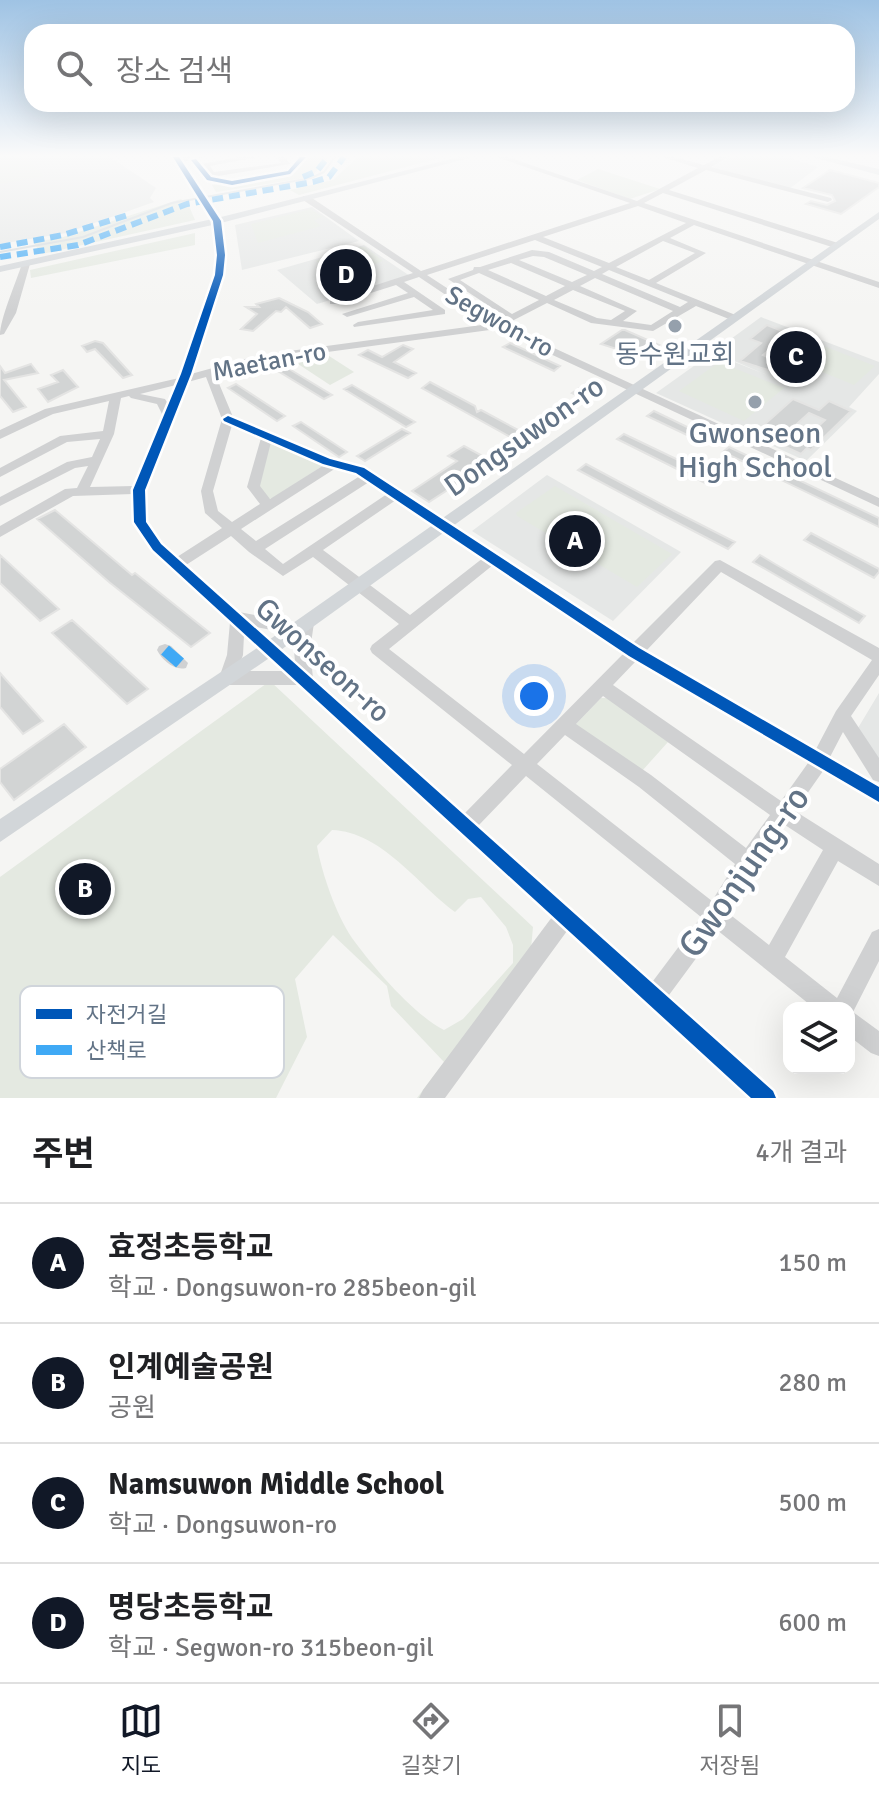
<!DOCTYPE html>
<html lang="ko">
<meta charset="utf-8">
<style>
body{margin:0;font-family:Signika,"Noto Sans KR",sans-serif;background:#f6f6f6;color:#202124}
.controls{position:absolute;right:24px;bottom:24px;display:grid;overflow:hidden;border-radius:16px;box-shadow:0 8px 32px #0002}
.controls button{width:72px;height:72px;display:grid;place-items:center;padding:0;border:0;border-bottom:2px solid #e0e0e0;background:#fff;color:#202124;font:40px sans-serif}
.you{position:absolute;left:534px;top:696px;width:28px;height:28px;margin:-20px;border:6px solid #fff;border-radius:50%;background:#1a73e8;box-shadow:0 0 0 12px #1a73e833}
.badge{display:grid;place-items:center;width:52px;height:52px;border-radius:50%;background:#111827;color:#fff;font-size:26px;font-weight:700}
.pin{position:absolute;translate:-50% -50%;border:4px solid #fff;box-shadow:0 2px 8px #0006}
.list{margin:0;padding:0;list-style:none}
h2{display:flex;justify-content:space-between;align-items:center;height:104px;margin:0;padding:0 32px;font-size:34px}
h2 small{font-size:26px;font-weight:400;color:#757577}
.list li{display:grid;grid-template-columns:52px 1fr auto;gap:24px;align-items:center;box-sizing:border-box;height:120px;padding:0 32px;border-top:2px solid #e0e0e0}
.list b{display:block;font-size:30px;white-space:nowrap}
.list p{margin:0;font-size:26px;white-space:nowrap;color:#757577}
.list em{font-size:26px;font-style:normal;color:#757577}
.icon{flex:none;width:44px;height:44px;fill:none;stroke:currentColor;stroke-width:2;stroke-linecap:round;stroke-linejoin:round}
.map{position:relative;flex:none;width:879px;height:1098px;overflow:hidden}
.search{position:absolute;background:#fff;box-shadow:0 8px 32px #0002;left:24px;right:24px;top:24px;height:88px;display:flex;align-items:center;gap:20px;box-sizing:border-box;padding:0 28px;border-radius:24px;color:#757577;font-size:30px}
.sheet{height:584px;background:#fff}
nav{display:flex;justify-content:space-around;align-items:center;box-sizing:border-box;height:112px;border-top:2px solid #e0e0e0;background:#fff;font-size:22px;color:#757577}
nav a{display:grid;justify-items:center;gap:4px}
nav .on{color:#111827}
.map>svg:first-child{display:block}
.built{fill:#e5e7e6}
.green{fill:#e4e9e1;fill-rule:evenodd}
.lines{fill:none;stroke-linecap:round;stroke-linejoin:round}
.stream{stroke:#d2d9dd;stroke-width:2}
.building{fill:#d2d4d4;stroke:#e4e4e3;stroke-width:2;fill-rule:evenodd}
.minor{fill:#d0d1d2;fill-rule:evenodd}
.major{fill:#d2d6d9;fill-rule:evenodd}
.quiet-far1{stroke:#3fa9f5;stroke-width:6;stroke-dasharray:11 6;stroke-linecap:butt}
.quiet{stroke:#3fa9f5;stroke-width:12;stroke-dasharray:24 12;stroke-linecap:butt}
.cycleway-casing{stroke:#fff;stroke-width:5}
.cycleway{fill:#0057b8;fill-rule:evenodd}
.poi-dot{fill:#95a0ac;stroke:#fff;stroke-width:3}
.labels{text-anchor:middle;stroke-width:8;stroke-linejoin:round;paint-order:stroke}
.far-street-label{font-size:26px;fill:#627386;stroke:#fff}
.far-poi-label{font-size:26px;fill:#627386;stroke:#fff}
.poi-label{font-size:30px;fill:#627386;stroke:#fff}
.street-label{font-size:30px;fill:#627386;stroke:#fff}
.near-street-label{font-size:36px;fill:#627386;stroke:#fff}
.key{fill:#fff;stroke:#d0d5db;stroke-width:2}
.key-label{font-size:22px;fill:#627386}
</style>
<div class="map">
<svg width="879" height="1098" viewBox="0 0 879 1098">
<rect width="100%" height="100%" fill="#f5f5f3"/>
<path class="built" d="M0,157H110L156,188L150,198L154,202L66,233L0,244Z
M730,157H787L818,167L789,189L712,167Z
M312,207L359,241L242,270L235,225Z
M364,245L410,276L317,304L277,270Z
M761,317L879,362V374L849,407L857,411L806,461L656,393L712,353L767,375L713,352Z
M547,475L681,552L613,621L472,531Z
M879,693V766L855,733Z"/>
<path class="green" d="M0,157H26L44,176L0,184Z
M301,157H329L311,177L216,192L212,185L290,173Z
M358,157H444L299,195L290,190L333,180Z
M735,157H778L804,166C783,167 744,178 730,160Z
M598,169L660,189L630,199L577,180Z
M181,199L189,206L195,220L42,254L33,242L60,238Z
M311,209L323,217L314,220L321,226L258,243L251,224Z
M195,233V245L31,278L30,270Z
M359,247H365L383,261L341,276L333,275L316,261Z
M795,335L875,366L854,385L774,352Z
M326,354L354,372L330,385L289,358Z
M719,362L784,388L744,421L679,391Z
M270,442L324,465L273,498L264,500L257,488Z
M555,486L672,554L637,587L517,516L516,513Z
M270,681L533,927L531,949L420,1098H417L444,1062L391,1006L387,986L333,935L295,979L307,1037L276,1098H0V877ZM332,830C382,832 417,884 455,912L468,899L481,897L506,927L513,945V963L463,1019L444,1030C413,1014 373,967 352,938C336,914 322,874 317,846Z
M601,698H611L668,742L642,771L575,725Z"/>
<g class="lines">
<path class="stream" d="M0,252L83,237L172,203L311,178L324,172L335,157"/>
</g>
<path class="building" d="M830,170L879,183V187L841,214L806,204L811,201L827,205L835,201L832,195L803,188Z
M279,298L308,312L322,324L310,328L286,307L281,312L276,311L253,331L241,329L257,314L246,307H259L256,304Z
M767,325L790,334L763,355L806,373L799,380L740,361L761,343L750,339Z
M622,330H625L659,345L641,357L601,344Z
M95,341L103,343L132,375L123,378L95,349L87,352L82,346Z
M510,343L560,366L554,371L503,347Z
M403,345L413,349L394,362L416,373L408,378L359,355L368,350L382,357Z
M31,364L38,373L4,380L26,407L13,412L0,396V366L5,373Z
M281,364L332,395L324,399L273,368Z
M63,370L78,387L48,402L38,389L58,382L51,375Z
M591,380L603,386L585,399L572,393Z
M430,382L475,406L477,412L481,410L520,431L512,438L422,388Z
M236,384L285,416L277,421L228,388Z
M352,385L415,422L406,427L344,389Z
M793,399L819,410L829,401L851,411L811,450L807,448L801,454L755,433ZM809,413L825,420L803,440L787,433Z
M654,411L712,439L706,444L647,416Z
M301,422L347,452L339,457L293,426Z
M402,429L410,433L365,461L357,456Z
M624,434L716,478L709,485L617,439Z
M464,446L492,461L429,502L412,491L457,461L448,456Z
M729,447L879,518V527L723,452Z
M586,464L676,512L735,542L728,549L657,512L578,470Z
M55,510L132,575L135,573L210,633L191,647L109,582L37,519Z
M811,533L879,569V572L874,578L804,540Z
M0,555L59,609L40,621L0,583Z
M760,555L775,564L865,616L859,623L753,562Z
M72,620L148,689L127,704L52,633Z
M0,673L43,721L23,734L0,707Z
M64,724L86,747L14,800L0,782V769Z"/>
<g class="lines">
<path class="minor" d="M172,157H205L182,162C195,180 210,199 220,219C239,258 204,335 191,374L260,355L489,324L419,277L404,282L445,310V314L354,327L353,325L358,322L433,310L414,297L347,317L342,314L408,293L396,285L336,304H330V300L413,273L303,200V196H309L421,271L630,203L496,157H507L637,201L698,168L662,157H674L704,165L719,157H728L711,167L831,198L832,200L828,202L706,170L669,190L838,243V247L835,248L663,193L644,203L879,282V288L694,225L670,238L706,253L656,283L738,316L739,318L734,321L696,306L653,331L591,323L547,303L512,321L448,279L473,270L474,267H480L532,250L549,252L594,271L602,267L535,240L427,275L502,324L879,498V507L497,329L261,361L215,374L233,417L331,459L364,467L633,643L715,561L720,560L879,648V675L851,716L879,758V782L873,780L843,732L830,757L879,785V804L823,771L795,811L879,864V886L838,861L785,957L837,998L872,932L879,929V961L853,1012L879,1031V1056L871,1053L849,1036V1008H814L717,930L669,995L774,1090L778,1098H748L567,931L445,1098H419L423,1090L552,917L298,685H227L221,683L219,678L227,655L230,622L152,550L133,522V494L73,496L0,537V526L65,489L77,488L88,466L75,468L0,506V497L67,462L92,457L100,439L67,442L0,477V468L60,436L103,431L109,401L53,414L0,439V430L45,409L179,378C194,338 227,262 213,221C207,205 183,173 172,157ZM638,206L686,223L609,263L543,237ZM663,241L695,253L649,280L616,267ZM533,256L544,257L587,275L572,282L519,260ZM511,263L565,286L546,296L488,270ZM609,270L688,302L680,307L602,274ZM479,273L539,300L512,314L460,280ZM595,278L673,311L651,325L623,321L637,311L580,286ZM573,290L625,311L611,320L597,318L554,300ZM206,377L222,419L201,491L205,513L222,528L177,557L162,544L147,522L145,490L188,382ZM176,385L168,404L165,399L140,394ZM129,396L131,398L157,404L163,416L134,486L90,487L114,434L121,398ZM232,425L261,438L247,487L260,504L232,522L218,511L213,491ZM271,442L323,465H324L270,499L260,486ZM336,468L360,476L256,541L241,529ZM369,482L387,494L283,564L265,549ZM396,500L483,558L410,615L323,550ZM231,536L249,552L283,576L313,557L399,624L372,645L370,649L372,653L512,765L465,813L313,678L310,650L314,623L311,619H301L298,623L239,612L186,565ZM493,565L624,653L524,754L389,649ZM721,572L872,660L836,711L816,749L646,651ZM256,627L297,635L294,650L295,662ZM244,635L284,671H237L243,655ZM636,661L808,763L781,801L613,685ZM603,696L770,815L746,848L651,775L576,724ZM565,735L639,787L735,864L712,901L537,764ZM526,776L701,917L653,981L478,826ZM785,825L823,850L769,945L728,913Z
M239,157H258L210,166L214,172L281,163L277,157H285L290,164L212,177L202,164Z
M26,261L30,264L16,313L4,334L0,335C0,319 16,282 22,264Z
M165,644L171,646L188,663L186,668C174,671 162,660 157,650L159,646Z"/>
<path class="major" d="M459,157H473L217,224L0,272V266L217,218Z
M812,157H826L879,169V175Z
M879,212V219L278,652L0,842V819L266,642Z"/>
<path class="quiet-far1" d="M303,177L317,171L328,157
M0,247L63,235L131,214
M0,257L78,245L187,204L313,182L329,177L344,157"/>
<path class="quiet" d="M165,650L180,663"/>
<defs>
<path id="cycleway" d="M173,157H179L221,221L225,255L223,275L191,374L145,490L146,522L161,544L773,1091L776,1098H751L153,550L134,522L133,490L181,374L215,275L217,255L213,221Z
M300,157H306L290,174L232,185L207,180L191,160L196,159L211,177L232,181L288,171Z
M228,416L330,459L364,468L639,648L879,787V802L629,656L356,473L323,464L224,421L223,419Z"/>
</defs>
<use href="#cycleway" class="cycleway-casing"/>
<use href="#cycleway" class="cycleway"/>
</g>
<linearGradient id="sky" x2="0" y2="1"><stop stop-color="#9fc3e4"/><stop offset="0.5" stop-color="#fafafa"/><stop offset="1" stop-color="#fafafa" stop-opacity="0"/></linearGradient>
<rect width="879" height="311" fill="url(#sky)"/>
<g class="poi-dot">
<circle cx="675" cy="326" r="8"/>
<circle cx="755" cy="402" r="8"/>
</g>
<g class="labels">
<g class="far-street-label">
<text transform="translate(500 321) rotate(29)" y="9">Segwon-ro</text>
<text transform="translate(269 361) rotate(-11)" y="9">Maetan-ro</text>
</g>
<g class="far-poi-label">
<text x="675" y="363">동수원교회</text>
</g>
<g class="poi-label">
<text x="755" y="443">Gwonseon<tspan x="755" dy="34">High School</tspan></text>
</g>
<g class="street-label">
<text transform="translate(524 436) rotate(-35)" y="10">Dongsuwon-ro</text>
<text transform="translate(323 660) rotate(42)" y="10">Gwonseon-ro</text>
</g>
<g class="near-street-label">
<text transform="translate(743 871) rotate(-55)" y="13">Gwonjung-ro</text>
</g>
</g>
<rect x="20" y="986" width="264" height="92" rx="12" class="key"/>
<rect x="36" y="1009" width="36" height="10" fill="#0057b8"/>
<rect x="36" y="1045" width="36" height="10" fill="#3fa9f5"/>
<g class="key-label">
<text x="86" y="1022">자전거길</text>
<text x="86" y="1058">산책로</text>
</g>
</svg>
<div class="controls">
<button><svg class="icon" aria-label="layers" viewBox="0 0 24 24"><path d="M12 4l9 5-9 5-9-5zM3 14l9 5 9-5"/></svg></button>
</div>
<div class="you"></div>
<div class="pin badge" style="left:575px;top:541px">A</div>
<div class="pin badge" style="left:85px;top:889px">B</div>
<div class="pin badge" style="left:796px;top:357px">C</div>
<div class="pin badge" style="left:346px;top:275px">D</div>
<div class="search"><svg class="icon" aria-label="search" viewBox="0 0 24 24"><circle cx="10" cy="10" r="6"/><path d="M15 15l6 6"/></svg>장소 검색</div>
</div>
<section class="sheet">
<h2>주변<small>4개 결과</small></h2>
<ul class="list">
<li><span class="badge">A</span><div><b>효정초등학교</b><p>학교 · Dongsuwon-ro 285beon-gil</p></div><em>150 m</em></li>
<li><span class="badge">B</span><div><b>인계예술공원</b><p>공원</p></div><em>280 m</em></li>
<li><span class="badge">C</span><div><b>Namsuwon Middle School</b><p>학교 · Dongsuwon-ro</p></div><em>500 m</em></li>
<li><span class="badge">D</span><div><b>명당초등학교</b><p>학교 · Segwon-ro 315beon-gil</p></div><em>600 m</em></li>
</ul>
</section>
<nav>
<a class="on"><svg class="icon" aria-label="map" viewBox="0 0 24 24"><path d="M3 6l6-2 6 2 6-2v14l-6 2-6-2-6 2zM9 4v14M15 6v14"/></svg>지도</a>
<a><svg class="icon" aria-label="directions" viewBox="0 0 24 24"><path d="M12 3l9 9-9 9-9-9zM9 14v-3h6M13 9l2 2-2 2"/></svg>길찾기</a>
<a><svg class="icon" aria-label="saved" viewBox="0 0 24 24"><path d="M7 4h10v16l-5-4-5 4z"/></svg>저장됨</a>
</nav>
